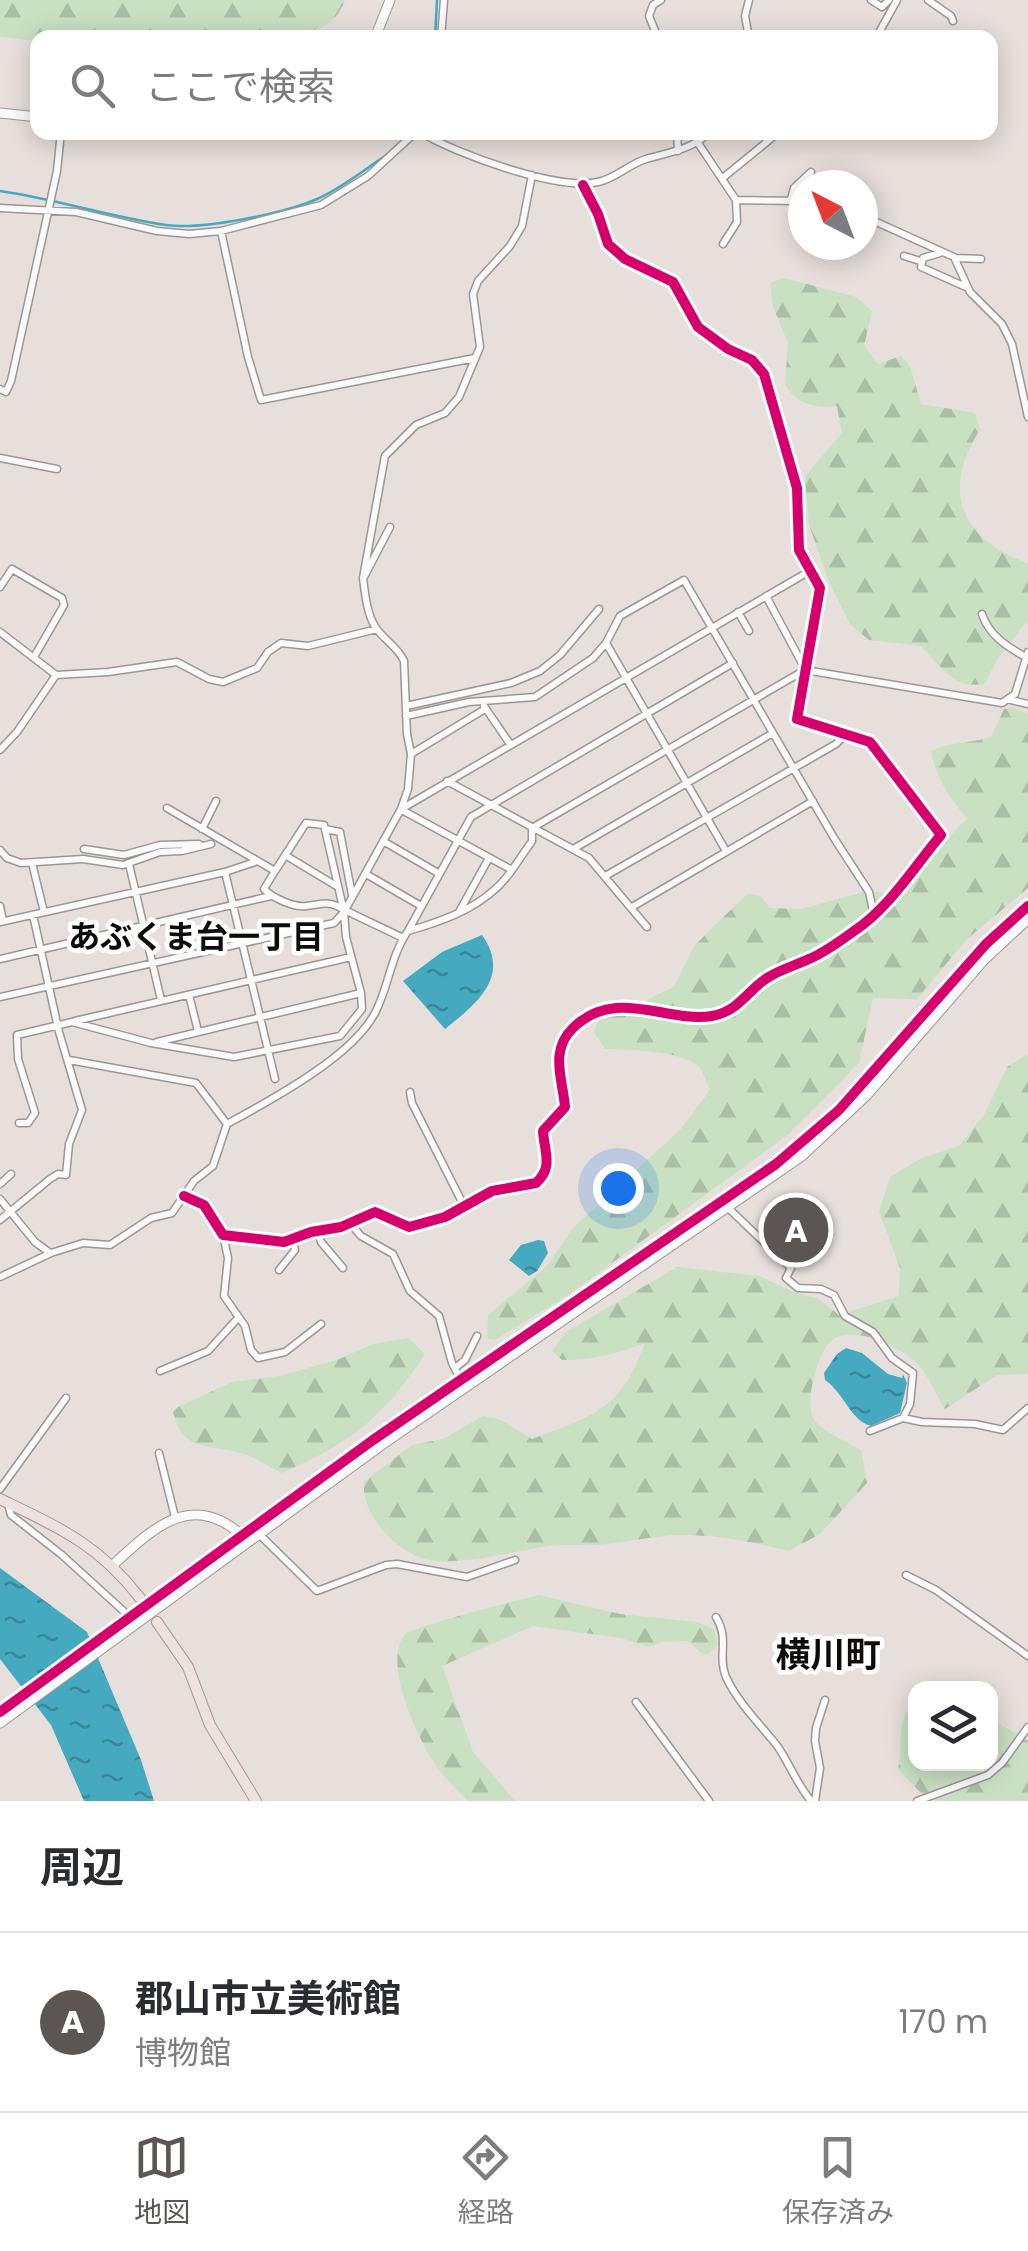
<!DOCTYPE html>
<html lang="ja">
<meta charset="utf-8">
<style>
body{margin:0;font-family:Poppins,"Noto Sans JP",sans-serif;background:#f7f7f7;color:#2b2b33}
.controls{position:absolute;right:30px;bottom:30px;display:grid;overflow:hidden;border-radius:20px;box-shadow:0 5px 25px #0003}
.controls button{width:90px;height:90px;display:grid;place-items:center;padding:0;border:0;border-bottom:2px solid #e1e1e2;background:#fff;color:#2b2b33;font:50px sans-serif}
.compass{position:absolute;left:788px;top:170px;width:90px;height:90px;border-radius:50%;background:#fff;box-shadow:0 5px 25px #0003;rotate:318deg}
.you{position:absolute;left:618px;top:1188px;width:35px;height:35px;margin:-25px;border:8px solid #fff;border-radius:50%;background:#1a73e8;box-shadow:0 0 0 15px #1a73e833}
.badge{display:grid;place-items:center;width:65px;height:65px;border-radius:50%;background:#5b5553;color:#fff;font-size:32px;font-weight:700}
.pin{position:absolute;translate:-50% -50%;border:5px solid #fff;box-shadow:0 2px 10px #0006}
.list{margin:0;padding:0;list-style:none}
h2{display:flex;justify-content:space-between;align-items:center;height:130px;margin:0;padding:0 40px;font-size:42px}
h2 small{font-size:32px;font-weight:400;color:#7c7c81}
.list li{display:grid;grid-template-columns:65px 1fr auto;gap:30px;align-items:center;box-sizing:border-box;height:180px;padding:0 40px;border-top:2px solid #e1e1e2}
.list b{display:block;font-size:38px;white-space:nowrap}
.list p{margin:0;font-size:32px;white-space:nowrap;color:#7c7c81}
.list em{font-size:32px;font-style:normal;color:#7c7c81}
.icon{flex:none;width:55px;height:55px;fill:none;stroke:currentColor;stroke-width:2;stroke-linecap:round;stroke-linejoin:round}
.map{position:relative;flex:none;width:1028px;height:1801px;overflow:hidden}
.search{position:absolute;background:#fff;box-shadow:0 5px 25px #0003;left:30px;right:30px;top:30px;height:110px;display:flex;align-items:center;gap:25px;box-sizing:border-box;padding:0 35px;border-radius:20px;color:#7c7c81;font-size:38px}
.sheet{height:310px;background:#fff}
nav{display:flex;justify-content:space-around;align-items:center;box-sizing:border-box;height:140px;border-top:2px solid #e1e1e2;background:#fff;font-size:28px;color:#7c7c81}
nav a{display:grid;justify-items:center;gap:5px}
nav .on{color:#5b5553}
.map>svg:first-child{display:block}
.forest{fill:url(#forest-firs)}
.water{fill:url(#water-ripples)}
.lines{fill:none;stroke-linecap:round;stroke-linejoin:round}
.stream{stroke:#45a9c0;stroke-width:2.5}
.street-casing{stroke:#9c9694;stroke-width:9}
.secondary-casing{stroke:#9c9694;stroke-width:11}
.primary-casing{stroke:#ac9694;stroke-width:12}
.street{stroke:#fbfafa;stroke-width:6}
.secondary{stroke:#fbfafa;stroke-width:9}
.primary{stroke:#ede2e0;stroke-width:10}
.cycleway-casing{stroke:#fff;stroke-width:16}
.cycleway{stroke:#d6006c;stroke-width:10}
.labels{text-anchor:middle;stroke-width:9;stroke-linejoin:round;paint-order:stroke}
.neighbourhood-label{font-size:32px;font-weight:bold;fill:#0f0b09;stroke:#fff}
.quarter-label{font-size:35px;font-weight:bold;fill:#0f0b09;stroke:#fff}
</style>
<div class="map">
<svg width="1028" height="1801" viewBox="0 0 1028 1801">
<defs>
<pattern id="forest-firs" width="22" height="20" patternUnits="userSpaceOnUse" patternTransform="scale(2.5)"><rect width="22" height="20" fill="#c9e0c3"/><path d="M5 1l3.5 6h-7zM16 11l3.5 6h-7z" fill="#abbfa6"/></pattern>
<pattern id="water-ripples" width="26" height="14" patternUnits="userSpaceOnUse" patternTransform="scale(2.5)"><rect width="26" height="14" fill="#45a9c0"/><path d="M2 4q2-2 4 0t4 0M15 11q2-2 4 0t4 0" fill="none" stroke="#38889a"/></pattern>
</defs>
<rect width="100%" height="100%" fill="#e7dfdc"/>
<path class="forest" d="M0,0H345C342,9 335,20 326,25C289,48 92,38 38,38L37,41L0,37Z
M784,278L856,297L872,311L864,346L878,364L901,356L910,366L921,404L975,413L980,430C940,490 961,540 1028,563V620L998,658L985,683C956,692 940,665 921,646L869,640L850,624L829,582L809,525L805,476L842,433L837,406C817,409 795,404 785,384L788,343L773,307L770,283Z
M1012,707L1028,714V888L966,940L917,999L873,998L859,1063L789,1134L568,1295L495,1340L487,1339L488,1315L547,1266L573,1228L681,1129L710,1090C707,1084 704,1074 700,1068C684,1050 628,1050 605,1049L594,1032L599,1018L627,1009L674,987L694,946L748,893L760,896L770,908L801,909L868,891L889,893L947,840L967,818C950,800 935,775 931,751C950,742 971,743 991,737L1004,709Z
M1028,1054V1374L997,1375L945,1409C936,1395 928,1374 916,1362C900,1347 851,1323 831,1341C817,1353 803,1407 815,1421C825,1433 848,1442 861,1450L867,1483L820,1534L789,1551C753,1542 719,1535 682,1535C654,1535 626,1543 597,1545C582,1546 566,1544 551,1546C516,1550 453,1569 421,1558C392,1547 361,1513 364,1482L412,1445L443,1439L483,1416L499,1419L532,1439C593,1416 621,1410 645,1343C616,1354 593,1360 562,1360L552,1351L566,1332L677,1267L759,1276L794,1292L819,1299L839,1315L899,1296L900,1268L879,1211L890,1177L922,1158L959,1146L984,1115L1007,1067Z
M408,1338L425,1354C384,1417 351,1443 282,1473C267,1466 252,1455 237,1452C204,1444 183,1451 173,1412L178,1407L232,1382L279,1376L337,1360L373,1344Z
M539,1595L620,1614L697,1622L714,1629L718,1645L709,1654L701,1653L688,1641L661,1642L649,1647L621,1638L533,1626L442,1666L473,1752L515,1801H468C454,1787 437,1770 428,1753C414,1727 383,1662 405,1634C410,1628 522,1599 539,1595Z
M915,1703L916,1764H990L991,1719L1028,1741V1801H937L922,1794L898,1769C904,1747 894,1717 915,1703Z"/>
<path class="water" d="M482,935C512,977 475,1005 445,1029L403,981L442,952Z
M538,1240L544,1241L548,1253L537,1271L529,1276L509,1260L521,1245Z
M846,1348L862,1353L888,1374L902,1378L903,1374L907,1383L900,1413L871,1426C851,1421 844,1393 825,1380L824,1373L837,1354Z
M0,1568L87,1632L141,1760L154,1801H84L51,1725L0,1659Z"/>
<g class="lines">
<path class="stream" d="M435,38L437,0
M0,191C56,199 110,217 166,225C202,230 283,214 317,199C342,188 365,169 388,154"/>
<defs>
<path id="street" d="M749,0L745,16L749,38
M871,0L882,7L889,0
M928,0L951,16L953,21
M441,38L444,0
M658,38L649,16L653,5L661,0
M876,38L897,0
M420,132C456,154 558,191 598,182C615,179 629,164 646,159C670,152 691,150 710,132
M677,132L678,151
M698,143L736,200L803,201
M724,177L779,132
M791,199L794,188L811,172
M0,208L76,212L157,231L189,234L221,231L321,205L368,176L416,132
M863,216L954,257L970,292L1002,324L1012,344L1028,417
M221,231L248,357L261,400L475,358
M868,234L873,219
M723,244L737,222L736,200
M940,253L923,258L921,267L968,288
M904,256L920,261
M956,258L981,259
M0,389L6,392L11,381L57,171L61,132
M0,458L57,469
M364,577L390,527
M0,587L12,569L62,598L64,605L34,657
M766,596L805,669
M738,612L749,631
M982,614C989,636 1008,647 1027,658
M0,632L56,675
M606,643L726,851
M1011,700L1028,704
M406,706L511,683L540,671L560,655L599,609
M484,706L510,744
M406,716L469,702L535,697L593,658L606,643L620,616L684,580L834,838L869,892L874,915
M0,750L17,732L56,675L108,672L177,662L209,679L223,682L257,668L268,652L281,643L308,646L377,629
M411,754L485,709
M447,781L589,858L647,927
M167,808L275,871L306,823L324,825L325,829L340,832L352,895
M403,808L808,572
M402,810L512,870L532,841V828
M532,828L805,670L1002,703L1015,694L1028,652
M202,829L216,801
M383,841L438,873
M575,848L773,733
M84,849L124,855L160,845L199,844
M0,850L7,858L21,863L83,859L123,865L160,852L182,851L211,844
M285,855L338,887
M32,863L44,912
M129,864L161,1000
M275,871L264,889C271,897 294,908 306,906C318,905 326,901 337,906C358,917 381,927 403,938
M225,872L275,1079
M366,874L421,906
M607,875L836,744L847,733
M0,906L3,921
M632,907L813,801
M459,912L489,858
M0,922L225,872L255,862
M408,931L471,817L733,663
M0,959L271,896
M189,995L198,1031
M0,997L334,923L344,912L401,809L408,789L411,754L407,734L404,661C398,647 385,641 376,628C367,615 365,594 363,578L385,456L416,425L445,413L459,397L480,347L473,294L478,281L510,246L522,226L532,175
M75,1021L351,957
M157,1042L361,993L346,937L344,912L325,829
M69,1060L196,1083L227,1124
M410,1092L412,1103L464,1206
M19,1123H28L35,1113L18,1059L17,1035L72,1022L151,1043L234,1057L340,1036L362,1009L361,993
M0,1184L11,1174
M184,1196L204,1205L223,1235L284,1242L311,1232L341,1227L375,1212L409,1227L445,1217L492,1191L536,1183C554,1167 544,1151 543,1131L565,1107C563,1080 549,1051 573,1028C616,986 665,1023 712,1016C739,1011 747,991 767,978C781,969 794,966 809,959C824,953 840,941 854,931C889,908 914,867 941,835L870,742L797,719L820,588L799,550L797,488L764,374L752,360L728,349L698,327L673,282L625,259L608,244L598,214L583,185
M0,1199L35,1242L50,1253
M725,1205L791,1268L786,1278L798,1288L821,1289L834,1295L845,1316L873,1332L892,1358L913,1373L910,1404L903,1418
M0,1220L50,1179L58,1174L66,1175L69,1144L82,1110L59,1032L33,915
M350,1223L361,1236L393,1254L410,1291L439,1316L452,1363L462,1382
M318,1232L321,1242L343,1268
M223,1235L228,1258L224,1296L245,1326L251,1350L258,1358L285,1352L321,1324
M279,1270L295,1250L293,1240
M0,1277L51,1253L83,1243L110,1245L151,1218L172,1213L194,1181L213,1166L227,1124C271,1100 354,1056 376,1011C389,985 391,955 408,931C447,920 488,905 512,870
M455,1368L465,1360L477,1336
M160,1371L208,1351L238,1318
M870,1431L903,1418L922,1422L975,1424L1003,1430L1028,1408
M159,1453L175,1517
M0,1489L66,1398
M8,1504L11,1515L62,1555L130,1617
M259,1534L317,1591L386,1565L397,1564L467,1577L515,1560
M906,1575L936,1590L1028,1656
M716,1617C730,1640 717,1655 726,1677C738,1703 761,1725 778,1747C790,1765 797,1784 811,1801
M636,1702L709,1801
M815,1801L820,1768L815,1741L816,1728L825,1700
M917,1801L988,1775L1002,1763L1028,1727"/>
<path id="secondary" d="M375,38L390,0
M0,113L38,117
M113,1565C155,1526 194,1489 246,1539
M0,1712L373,1440L776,1164L839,1110L986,944L1028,906
M0,1723L383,1444L802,1156L867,1095L984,960L1028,919"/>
<path id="primary" d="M0,1499C60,1528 98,1544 140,1598
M157,1622L188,1667L210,1725L256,1801"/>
</defs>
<use href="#street" class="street-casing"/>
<use href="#secondary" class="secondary-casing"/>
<use href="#primary" class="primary-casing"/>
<use href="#street" class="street"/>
<use href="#secondary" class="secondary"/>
<use href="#primary" class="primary"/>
<defs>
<path id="cycleway" d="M184,1196L204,1205L223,1235L284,1242L311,1232L341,1227L375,1212L409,1227L445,1217L492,1191L536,1183C554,1167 544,1151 543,1131L565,1107C563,1080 549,1051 573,1028C616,986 665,1023 712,1016C739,1011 747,991 767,978C781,969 794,966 809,959C824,953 840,941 854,931C889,908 914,867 941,835L870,742L797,719L820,588L799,550L797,488L764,374L752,360L728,349L698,327L673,282L625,259L608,244L598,214L583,185
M0,1712L373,1440L776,1164L839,1110L986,944L1028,906"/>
</defs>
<use href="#cycleway" class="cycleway-casing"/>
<use href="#cycleway" class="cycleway"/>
</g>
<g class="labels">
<g class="neighbourhood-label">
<text x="196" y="948">あぶくま台一丁目</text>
</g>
<g class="quarter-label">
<text x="828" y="1667">横川町</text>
</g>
</g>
</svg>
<div class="controls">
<button><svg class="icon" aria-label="layers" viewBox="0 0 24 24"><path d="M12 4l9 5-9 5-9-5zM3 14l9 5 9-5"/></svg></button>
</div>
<svg class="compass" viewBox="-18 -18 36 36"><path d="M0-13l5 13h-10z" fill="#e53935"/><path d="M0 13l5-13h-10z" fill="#7c7c81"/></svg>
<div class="you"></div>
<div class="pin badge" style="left:796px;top:1230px">A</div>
<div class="search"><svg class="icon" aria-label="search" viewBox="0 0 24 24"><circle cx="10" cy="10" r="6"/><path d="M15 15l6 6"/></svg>ここで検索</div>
</div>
<section class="sheet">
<h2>周辺<small></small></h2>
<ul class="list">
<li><span class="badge">A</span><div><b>郡山市立美術館</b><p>博物館</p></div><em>170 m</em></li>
</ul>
</section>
<nav>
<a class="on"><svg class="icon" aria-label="map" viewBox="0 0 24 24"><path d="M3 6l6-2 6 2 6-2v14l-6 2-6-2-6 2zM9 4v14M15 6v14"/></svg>地図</a>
<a><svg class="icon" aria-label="directions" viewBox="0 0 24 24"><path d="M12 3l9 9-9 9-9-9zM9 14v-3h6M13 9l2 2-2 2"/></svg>経路</a>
<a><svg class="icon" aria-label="saved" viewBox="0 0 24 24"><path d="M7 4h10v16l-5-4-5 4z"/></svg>保存済み</a>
</nav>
